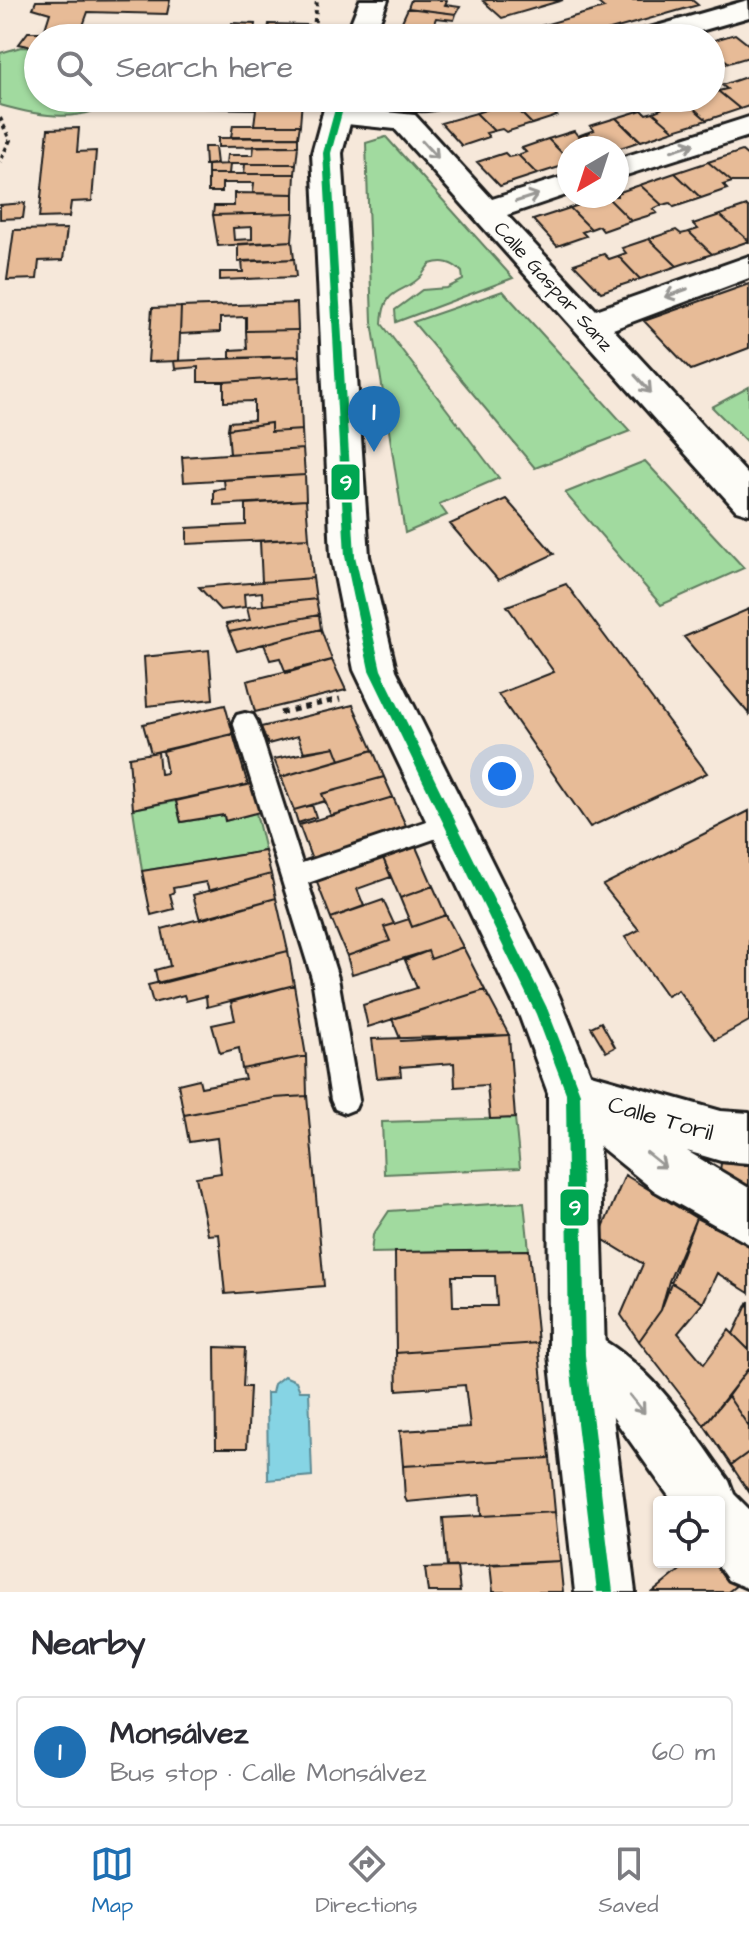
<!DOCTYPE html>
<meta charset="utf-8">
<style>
body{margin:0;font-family:"Architects Daughter",sans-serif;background:#f7f7f7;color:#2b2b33}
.controls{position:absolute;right:24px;bottom:24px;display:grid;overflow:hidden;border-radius:8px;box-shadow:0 2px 6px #0004}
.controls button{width:72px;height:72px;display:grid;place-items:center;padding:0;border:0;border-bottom:2px solid #e1e1e2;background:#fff;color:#2b2b33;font:40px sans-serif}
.compass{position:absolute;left:557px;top:136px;width:72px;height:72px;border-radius:50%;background:#fff;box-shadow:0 2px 6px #0004;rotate:219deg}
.you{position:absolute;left:502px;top:776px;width:28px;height:28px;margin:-20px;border:6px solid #fff;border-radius:50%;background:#1a73e8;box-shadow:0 0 0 12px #1a73e833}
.badge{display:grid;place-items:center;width:52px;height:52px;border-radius:50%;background:#1f6fb2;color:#fff;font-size:26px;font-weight:700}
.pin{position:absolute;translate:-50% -66px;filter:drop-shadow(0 2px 4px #0008)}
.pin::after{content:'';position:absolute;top:42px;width:28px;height:24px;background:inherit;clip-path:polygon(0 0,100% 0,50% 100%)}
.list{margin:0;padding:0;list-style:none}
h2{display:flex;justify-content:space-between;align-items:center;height:104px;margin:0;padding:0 32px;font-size:34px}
h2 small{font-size:26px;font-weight:400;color:#7c7c81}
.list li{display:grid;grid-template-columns:52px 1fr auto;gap:24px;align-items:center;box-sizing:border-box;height:112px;margin:0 16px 16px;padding:0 16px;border:2px solid #e1e1e2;border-radius:8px}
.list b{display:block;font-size:30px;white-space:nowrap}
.list p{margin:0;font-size:26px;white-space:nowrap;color:#7c7c81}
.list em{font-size:26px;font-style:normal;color:#7c7c81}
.icon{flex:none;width:44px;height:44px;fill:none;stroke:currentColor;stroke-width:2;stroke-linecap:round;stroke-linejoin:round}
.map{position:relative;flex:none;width:749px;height:1592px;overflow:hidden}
.search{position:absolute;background:#fff;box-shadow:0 2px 6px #0004;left:24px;right:24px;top:24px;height:88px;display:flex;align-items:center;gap:20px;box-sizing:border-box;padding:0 28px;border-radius:44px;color:#7c7c81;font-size:30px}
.sheet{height:232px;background:#fff}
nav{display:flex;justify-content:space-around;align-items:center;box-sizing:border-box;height:112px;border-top:2px solid #e1e1e2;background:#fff;font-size:22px;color:#7c7c81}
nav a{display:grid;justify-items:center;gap:4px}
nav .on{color:#1f6fb2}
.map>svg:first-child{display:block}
.green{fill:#a1da9f;stroke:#5e7b5e;stroke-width:2}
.water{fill:#86d4e4;stroke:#5c8a94;stroke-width:2}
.building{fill:#e7bb97;stroke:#1c1c1c;stroke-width:2;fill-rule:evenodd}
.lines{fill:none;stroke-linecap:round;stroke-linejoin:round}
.lane-casing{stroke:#1c1c1c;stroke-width:6}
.street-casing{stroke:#1c1c1c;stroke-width:6}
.secondary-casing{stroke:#1c1c1c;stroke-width:6}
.path-far1{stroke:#1c1c1c;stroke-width:4;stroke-dasharray:4 4;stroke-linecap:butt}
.path{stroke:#1c1c1c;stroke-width:5;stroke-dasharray:6 6;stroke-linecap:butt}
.lane{fill:#fdfcf7;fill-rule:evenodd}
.street{fill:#fdfcf7;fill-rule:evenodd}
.secondary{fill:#fdfcf7;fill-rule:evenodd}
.bus-1-casing{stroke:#fdfcf7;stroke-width:6}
.bus-1{fill:#00a651;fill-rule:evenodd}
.oneway{stroke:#989794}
.labels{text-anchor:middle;stroke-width:7;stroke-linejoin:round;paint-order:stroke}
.far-street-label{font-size:20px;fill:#1c1c1c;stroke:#fdfcf7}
.street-label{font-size:24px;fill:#1c1c1c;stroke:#fdfcf7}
.line-badge{stroke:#fdfcf7;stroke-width:3}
.badge-label{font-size:22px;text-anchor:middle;font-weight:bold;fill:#fff}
</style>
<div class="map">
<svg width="749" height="1592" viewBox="0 0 749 1592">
<rect width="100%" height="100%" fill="#f6e8da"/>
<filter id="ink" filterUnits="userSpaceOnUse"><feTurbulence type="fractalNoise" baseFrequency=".0125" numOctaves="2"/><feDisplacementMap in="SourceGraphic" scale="16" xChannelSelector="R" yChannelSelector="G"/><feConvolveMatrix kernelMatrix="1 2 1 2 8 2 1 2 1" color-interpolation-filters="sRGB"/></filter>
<g filter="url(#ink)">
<path class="green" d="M21,47L38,48V98H118C84,125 39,116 0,105V53Z
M386,137L513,278L396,322L395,310L422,290L447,288L463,280L462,272C452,262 443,260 430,264C427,267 425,271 422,275C406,295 383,284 382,324L499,478L439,504L447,515L405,533L372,322L366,143Z
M503,291L630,431L535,468L413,322Z
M749,387V444L712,407Z
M645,461L744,568L661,605L565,493Z
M176,801L181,822L224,815L225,821L256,813L265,851L142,871L133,809Z
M515,1118L520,1168L384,1174L382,1122Z
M524,1202L529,1250L371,1253L373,1235L389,1211Z"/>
<path class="water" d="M284,1376L296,1381L300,1391H309L312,1476L268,1480L267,1393H272L274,1384Z"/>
<path class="building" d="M170,0L167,14L88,12L80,34L99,35L98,38H38V48L19,44L28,32H44L50,13L33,8L36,1Z
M411,0H447L445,5L460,7L456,14L408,8Z
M487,0H563L502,18L483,1Z
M595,0H692L698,5L582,38H498L604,8Z
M408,8L456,14L454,20L436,18L431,31L399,28Z
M232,23L255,24L254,34L247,33L246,38H230Z
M269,24L308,25L307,38H267Z
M398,28L431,31L435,32L433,38H393Z
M735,34L749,45V57L729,63L711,49V41Z
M711,49L729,63L711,69Z
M746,77L749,80V106L740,109L718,91L727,89L722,85Z
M718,91L740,109L707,120L682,98H711V94Z
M201,98H302L201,101Z
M549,98H593L599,103L573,111L570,108L562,110Z
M549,98L562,110L553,113L557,116L532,124L510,102Z
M682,98L700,114L707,120L674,130L653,112L661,109L656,105Z
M302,100L300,125H254L256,109L202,108L201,101Z
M510,102L532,124L506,132L502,129L494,131L476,113Z
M642,110L646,114L653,112L674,130L641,141L616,118Z
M476,113L494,131L486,133L489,137L462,146L441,123Z
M616,118L633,135L641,141L617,149L603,148L586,133L594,130L590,126Z
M233,125H300L298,137H231Z
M79,128L77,152L96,151L92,201L71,202L69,217L39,218L48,129Z
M574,131L578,136L586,133L603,148H569V160L548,139Z
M298,137V146L218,147V138Z
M548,139L569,160V164L537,174L518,155L526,152L522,148Z
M254,146H298L296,164H226L227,155H253Z
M204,147H215L217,164L205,165Z
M742,151L749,157V182H732L708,162Z
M505,153L509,157L518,155L537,174L500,186L477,162Z
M708,162L732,182L723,185L727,189L701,198L675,173Z
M230,164L229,174H208V165Z
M245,164H296L295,174H244Z
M675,173L701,198L674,207L670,203L662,205L640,185Z
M208,174H295L294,194L253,193L254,183H222V192H208Z
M640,185L662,205L653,209L657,213L631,221L606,196H617V193Z
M234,193L294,194V213L213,215L214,206H234Z
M606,196L631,221L603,231L599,226L591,229L570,208Z
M25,203L23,218L0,219V205Z
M747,206L749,208V241L720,215Z
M570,208L591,229L582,232L586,236L557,246L533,220Z
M294,213L292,241L218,246L213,215ZM252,227V239L234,240L233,228Z
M720,215L749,241L712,254L689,232L698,229L693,224Z
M67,229L63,260L39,261L37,279L7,280L14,230Z
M676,230L681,234L689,232L712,254L677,266L649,239Z
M649,239L677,266L640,279L618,256L626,253L622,248Z
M292,241L294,259L238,262V244Z
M604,254L609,259L618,256L640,279L601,292L574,264Z
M294,259L296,277L220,280V272H243L242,261Z
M749,284V348L691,370L644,321Z
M297,303L298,330L246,331V317L220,318V332L180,334L181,307Z
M181,307L179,361L148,362L152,308Z
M298,330L299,356L230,358V350L247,349L246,331Z
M299,356L300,377L224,382H198V367L175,369L174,361Z
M300,377L302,430L271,432V423L228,429L229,422L254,420V401L224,402V382Z
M271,423V432L302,430L303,449L230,454L228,429Z
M303,449L305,475L184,482L182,457Z
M305,475L306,500L214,505V490L225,489L224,480Z
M506,499L554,554L498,580L450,524Z
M306,500L309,538L187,544V528L246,525V504Z
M309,538L313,578L262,582L260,541Z
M313,578L316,599L263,605L262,592L244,594L245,607L220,610L199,587Z
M566,584L707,773L590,827L498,694L554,672L507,606Z
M316,599L319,615L229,632L226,624L250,620L247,607Z
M749,609V714L684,637Z
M319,615L321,629L237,651L229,632Z
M321,629L332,660L286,673L280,658L270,660L264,644Z
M209,650L213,699L147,706L144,657Z
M332,660L346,690L255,712L247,681Z
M225,705L233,734L151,753L143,724Z
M353,705L373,750L340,760L335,747L304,752L298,736L268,744L261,727Z
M233,734L248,785L133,809L129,757L158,752L160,774L167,773L163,751Z
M335,747L340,760L281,777L274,759Z
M373,750L384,777L322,794L325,801L294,810L281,777Z
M384,777L393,797L331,816L322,794Z
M255,783L263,811L225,821L224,815L181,822L176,801Z
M393,797L407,828L312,860L299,825Z
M312,805L316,817L298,823L294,810Z
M749,811V1021L715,1040L678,990L667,996L625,937L639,930L603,885Z
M416,847L433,886L400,898L383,858Z
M265,851L271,874L209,891L206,882L173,888L174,892L170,894L174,909L151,915L142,871Z
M383,858L391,877L357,889L364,906L331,918L316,880Z
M271,874L276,898L200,920L193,895Z
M433,886L446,915L412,927L400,898Z
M276,898L288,951L158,984L155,970L170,966L162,929Z
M383,900L394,924L384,927L390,941L347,956L331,918Z
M446,915L463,947L431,959L428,951L352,974L347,956L390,941L384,927L409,919L412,927Z
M463,947L485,990L368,1027L363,1005L417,988L405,960L428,951L431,959Z
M288,951L294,985L207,1007L206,996L186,1001L184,995L153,1003L148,985Z
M294,985L306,1056L242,1069L239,1048L220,1053L212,1025L235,1020L231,1002Z
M485,990L509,1035L401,1041L392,1019Z
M601,1022L615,1047L606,1052L591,1027Z
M509,1035L515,1118L490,1119L487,1085L455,1087L454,1063L400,1067L401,1076L377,1078L372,1039Z
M306,1056L307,1096L274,1098L184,1115L178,1084L199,1079L201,1087L245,1079L242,1069Z
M307,1096L324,1286L225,1294L219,1234L208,1235L196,1177L221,1173L217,1138L189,1142L184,1115L274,1098Z
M721,1163L749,1166V1195L719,1179Z
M625,1175L696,1218L661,1310L639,1341L621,1315L643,1264L599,1237Z
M696,1218L749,1245V1293L717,1273L703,1303L669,1281Z
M529,1250L538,1343L396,1353L395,1252ZM452,1276H495L497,1306H453Z
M669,1281L703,1303L678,1333L704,1364L729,1330L749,1350V1368L704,1425L639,1341L661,1310Z
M749,1301V1350L733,1334Z
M538,1343L550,1458L403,1466L400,1431L470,1427L465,1385L397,1390L396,1353Z
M215,1347L245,1348L243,1387H250L247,1448H216Z
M747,1370L749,1372V1427L728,1396Z
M728,1396L749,1427V1452L731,1465L704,1425Z
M749,1452V1492L731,1465Z
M550,1458L555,1512L481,1516L480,1495L407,1502L405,1498L403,1466Z
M555,1512L560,1561L447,1567L443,1518Z
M719,1548L742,1581L728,1592H653L690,1562H719Z
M560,1561L563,1592H493L490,1564Z
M457,1567L460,1592H428L425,1568Z"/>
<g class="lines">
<defs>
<path id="lane" d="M245,713L253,715L257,722L302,863L448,814L457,817L460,824L457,831L308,883L338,978L359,1100L355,1109L345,1113L335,1109L331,1100L312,978L233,722L237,715Z"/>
<path id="street" d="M748,0L749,17L676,38H632L636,32Z
M377,98H454C440,117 401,109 382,104Z
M337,107L415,115L492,199L569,175V194L507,215L596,310L749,256V278L613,329L749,476V514L736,510L395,129L327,122L322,116L327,110Z
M749,117V136L617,178V159Z
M573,1069L721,1111L749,1113V1163L721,1161L687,1151L749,1188V1244L655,1191L555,1110L548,1093L555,1076Z
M577,1327C648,1356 686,1422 729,1481L734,1494L749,1509V1589L728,1580L715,1562H719V1502H673L613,1417L557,1375L549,1355L557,1335Z"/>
<path id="secondary" d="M360,0H388L373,38H345Z
M327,98H357L342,153L369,556L396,670L559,996L598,1093L605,1355L635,1592H575L549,1355L548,1093L520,1017L354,670L331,556L312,153Z"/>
</defs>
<use href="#lane" class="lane-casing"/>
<use href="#street" class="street-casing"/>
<use href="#secondary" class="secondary-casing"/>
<path class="path-far1" d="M313,38L317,0
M0,118L10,140L0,162"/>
<path class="path" d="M280,713L340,699"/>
<use href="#lane" class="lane"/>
<use href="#street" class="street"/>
<use href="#secondary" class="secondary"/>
<defs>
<path id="bus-1" d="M338,98H346L331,153L355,556L381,670L547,1008L580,1093L585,1355L613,1592H597L569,1355L566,1093L536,1014L369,670L345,556L323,153Z"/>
</defs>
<use href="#bus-1" class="bus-1-casing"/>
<use href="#bus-1" class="bus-1"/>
</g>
<defs><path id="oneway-shaft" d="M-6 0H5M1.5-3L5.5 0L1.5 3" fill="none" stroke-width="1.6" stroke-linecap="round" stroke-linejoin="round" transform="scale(2)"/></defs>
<g class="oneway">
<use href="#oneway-shaft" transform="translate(683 147) rotate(-18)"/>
<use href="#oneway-shaft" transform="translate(430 150) rotate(48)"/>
<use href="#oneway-shaft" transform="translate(527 198) rotate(-18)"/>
<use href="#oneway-shaft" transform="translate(676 293) rotate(160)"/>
<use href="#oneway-shaft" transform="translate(643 384) rotate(48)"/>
<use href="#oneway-shaft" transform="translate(656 1160) rotate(39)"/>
<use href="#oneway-shaft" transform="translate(637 1404) rotate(51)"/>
</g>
</g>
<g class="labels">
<g class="far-street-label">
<text transform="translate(554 286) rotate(48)" y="7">Calle Gaspar Sanz</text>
</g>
<g class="street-label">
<text transform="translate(661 1118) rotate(16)" y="8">Calle Toril</text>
</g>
</g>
<g class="line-badge">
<rect x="330" y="463" width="31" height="38" rx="8" fill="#00a651"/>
<rect x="559" y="1188" width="31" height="39" rx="8" fill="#00a651"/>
</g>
<g class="badge-label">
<text x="346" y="490">9</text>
<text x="575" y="1215">9</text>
</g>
</svg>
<div class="controls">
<button><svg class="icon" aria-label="locate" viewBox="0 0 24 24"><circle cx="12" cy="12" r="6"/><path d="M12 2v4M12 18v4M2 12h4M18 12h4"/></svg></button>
</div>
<svg class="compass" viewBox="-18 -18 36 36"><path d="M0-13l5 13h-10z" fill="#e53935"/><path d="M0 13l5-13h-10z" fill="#7c7c81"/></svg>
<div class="you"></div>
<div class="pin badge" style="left:374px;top:452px">1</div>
<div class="search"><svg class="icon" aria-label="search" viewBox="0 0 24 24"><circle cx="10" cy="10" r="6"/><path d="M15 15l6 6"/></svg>Search here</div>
</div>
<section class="sheet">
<h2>Nearby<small></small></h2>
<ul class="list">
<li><span class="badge">1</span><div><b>Monsálvez</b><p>Bus stop · Calle Monsálvez</p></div><em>60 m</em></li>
</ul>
</section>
<nav>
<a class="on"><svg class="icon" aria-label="map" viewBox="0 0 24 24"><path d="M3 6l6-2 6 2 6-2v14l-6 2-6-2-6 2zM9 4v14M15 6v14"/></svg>Map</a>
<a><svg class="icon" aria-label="directions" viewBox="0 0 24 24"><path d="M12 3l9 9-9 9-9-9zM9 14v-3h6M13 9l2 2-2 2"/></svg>Directions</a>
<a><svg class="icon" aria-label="saved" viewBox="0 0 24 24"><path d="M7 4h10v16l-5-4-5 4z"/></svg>Saved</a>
</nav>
